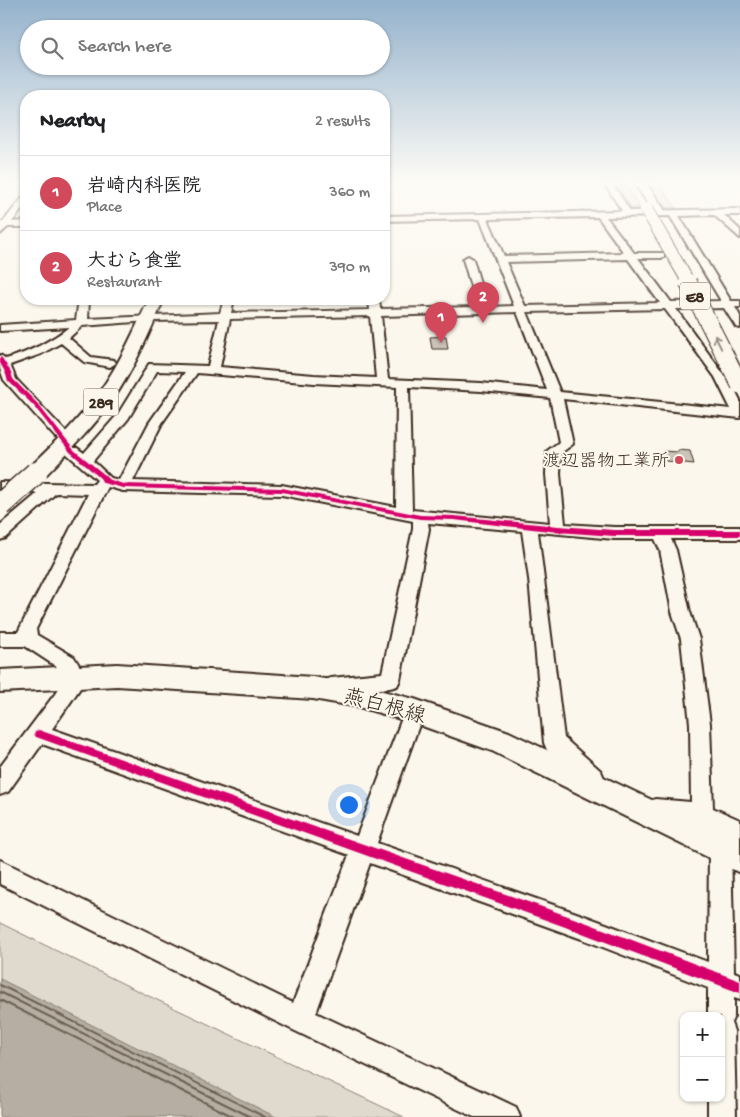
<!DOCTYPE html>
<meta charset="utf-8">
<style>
body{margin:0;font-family:"Gochi Hand","Klee One",sans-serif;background:#f6f6f6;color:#202124}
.controls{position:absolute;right:15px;bottom:15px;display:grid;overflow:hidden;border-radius:10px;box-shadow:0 1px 4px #0004}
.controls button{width:45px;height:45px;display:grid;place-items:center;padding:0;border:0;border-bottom:1px solid #e0e0e0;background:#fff;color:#202124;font:25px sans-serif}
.you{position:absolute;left:348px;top:804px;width:18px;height:18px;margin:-12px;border:4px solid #fff;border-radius:50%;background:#1a73e8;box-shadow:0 0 0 8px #1a73e833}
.badge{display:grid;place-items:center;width:32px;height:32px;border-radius:50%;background:#d1495b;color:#fff;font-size:16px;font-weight:700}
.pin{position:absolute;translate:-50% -41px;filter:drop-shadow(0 1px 2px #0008)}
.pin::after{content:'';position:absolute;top:26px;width:18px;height:15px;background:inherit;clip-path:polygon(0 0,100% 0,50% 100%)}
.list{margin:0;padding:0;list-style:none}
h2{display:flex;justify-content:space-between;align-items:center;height:65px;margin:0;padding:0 20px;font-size:21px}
h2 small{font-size:16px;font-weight:400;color:#757577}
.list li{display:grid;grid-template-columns:32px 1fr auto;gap:15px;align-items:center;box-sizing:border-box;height:75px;padding:0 20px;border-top:1px solid #e0e0e0}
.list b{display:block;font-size:19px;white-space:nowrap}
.list p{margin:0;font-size:16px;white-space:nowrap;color:#757577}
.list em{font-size:16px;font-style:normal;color:#757577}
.icon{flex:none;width:28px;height:28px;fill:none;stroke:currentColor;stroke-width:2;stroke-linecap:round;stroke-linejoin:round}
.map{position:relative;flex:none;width:740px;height:1117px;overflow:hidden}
.search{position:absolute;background:#fff;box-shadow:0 1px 4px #0004;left:20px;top:20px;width:370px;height:55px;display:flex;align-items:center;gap:12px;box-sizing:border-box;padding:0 18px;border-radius:28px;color:#757577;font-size:19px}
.panel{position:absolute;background:#fff;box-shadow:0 1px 4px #0004;left:20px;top:90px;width:370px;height:215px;border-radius:20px}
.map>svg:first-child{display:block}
.green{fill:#dfd9ce;stroke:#8d8276}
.water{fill:#b6aea2;stroke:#85796d}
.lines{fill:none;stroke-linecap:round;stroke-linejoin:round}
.shore{stroke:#6c5f53;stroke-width:2}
.building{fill:#ccc4b9;stroke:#3b2a1e}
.minor-casing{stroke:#3b2a1e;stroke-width:4}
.major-casing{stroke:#3b2a1e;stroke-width:4}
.highway-casing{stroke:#3b2a1e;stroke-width:4}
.minor{fill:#fbf7ec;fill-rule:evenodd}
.major{fill:#fbf7ec;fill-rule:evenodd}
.highway{fill:#fbf7ec;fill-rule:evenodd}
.highway-bridge-far2-casing{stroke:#3b2a1e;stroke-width:14;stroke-linecap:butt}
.highway-bridge-far1-casing{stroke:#3b2a1e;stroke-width:19;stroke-linecap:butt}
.highway-bridge-casing{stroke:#3b2a1e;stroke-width:25;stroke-linecap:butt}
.highway-bridge-far2{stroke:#fbf7ec;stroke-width:12}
.highway-bridge-far1{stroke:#fbf7ec;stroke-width:17}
.highway-bridge{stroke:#fbf7ec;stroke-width:22}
.cycleway-casing{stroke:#fbf7ec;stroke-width:3}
.cycleway{fill:#d6006c;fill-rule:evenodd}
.oneway{stroke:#9b9085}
.poi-dot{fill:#d1495b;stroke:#fbf7ec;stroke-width:2}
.labels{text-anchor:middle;stroke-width:4;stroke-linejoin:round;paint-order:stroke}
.shield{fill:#fbf7ec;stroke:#75685c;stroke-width:1}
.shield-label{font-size:16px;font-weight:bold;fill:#3b2a1e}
.poi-label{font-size:18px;fill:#3b2a1e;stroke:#fbf7ec;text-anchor:end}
.near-street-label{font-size:21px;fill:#3b2a1e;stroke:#fbf7ec}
</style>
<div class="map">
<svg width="740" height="1117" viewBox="0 0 740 1117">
<rect width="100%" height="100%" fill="#fbf7ec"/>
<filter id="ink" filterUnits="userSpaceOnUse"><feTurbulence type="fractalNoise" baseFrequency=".02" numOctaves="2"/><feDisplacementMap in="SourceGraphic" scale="10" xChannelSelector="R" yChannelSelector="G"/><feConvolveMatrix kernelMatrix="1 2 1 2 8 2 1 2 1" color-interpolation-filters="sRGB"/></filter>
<g filter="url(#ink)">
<path class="green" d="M614,180H622L640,208H631Z
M645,180H656L676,208H665Z
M0,923L134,989L404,1117H238L0,992Z"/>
<path class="water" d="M0,979L276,1117H0Z"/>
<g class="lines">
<path class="shore" d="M0,985L265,1117
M0,992L251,1117
M0,1000L234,1117"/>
</g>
<path class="building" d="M446,336L448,349H432L430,337Z
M678,450L690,451L694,464L666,461L663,451L678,452Z"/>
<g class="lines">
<defs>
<path id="minor" d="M602,180H610L630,211L740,209V215H724L740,230V238L714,215L679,216L731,301H740V307H735L740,316V328L736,327L724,308L676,309L735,390L740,400V418L563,399L573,444L561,453L560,474L565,524L614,527H740V539H671L676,550L690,612L699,639L710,724L713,808L740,820V843L701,825L655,821L647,818L644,810L647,802L655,799L691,802L690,724L681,639L672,612L660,550L655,539H614L538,532L564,738L601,771L604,778L601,785L593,788L585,785L547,750L544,743L529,579L522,531L428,523L429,529L400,680L397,686L390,688L331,694L324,692L321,686L324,680L331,678L382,673L413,529V521L282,495L123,491L108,487L36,629L37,635L74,657L87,678L52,729L357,836L407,705L414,702L421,705L424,711L377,843L582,915L708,962L709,848L712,840L720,837L728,840L731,848L734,972L740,974V1000L734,998V1016L731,1023L734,1031L736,1117H708V1098H721V1016H708V988L582,939L370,863L316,1013L516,1107L520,1117H474L291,1029L0,884V860L293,1003L349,855L42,744L8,792L0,795V767L67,678L60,669L25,646H0V632H18L88,494L56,493L6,538L0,540V525L38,493L0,492V482L94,484L97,480L67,454L65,451L67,448H77L84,453L118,414L149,364L208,366L219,320L148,321L82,326L69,338L91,357L114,360L116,363L110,367L84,362L61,343L41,354L10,365L16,379L65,431L67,434L60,438L55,437L4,380L0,369V355L6,359C29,352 50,342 69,327L0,331V325L76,320L79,299H89L88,319L220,313L224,299H234L231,313L370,310L369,299H379L380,309L477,307L463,259L468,256L473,259L487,307L514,306L480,219L384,221V216L622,211ZM670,216L721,301L671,302L638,258H661L664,257V253H634L606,217ZM598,217L624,253L504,256L488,219ZM628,259L660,303L525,306L506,262ZM665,309L715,377L731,409L560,392L527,312ZM517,312L547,390L481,383L388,379L381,316ZM370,316L376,378L314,375L220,367L230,319ZM157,371L185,372L149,423L119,480L111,478L93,461L128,419ZM197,373L314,383L397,387L396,507L282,485L133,481L162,423ZM409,387L481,391L550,398L559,442L547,451L546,474L550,523L412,510Z
M23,197H26V204L12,222L26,221V227H8L0,234V222H3Z"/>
<path id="major" d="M117,664L313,677L359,685L414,699L509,732L740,842V873L492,751L414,723L359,707L313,699L117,686L0,692V670Z"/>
<path id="highway" d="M632,180H644L664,209L662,212H654Z
M149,299H164C149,334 134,369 112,401C92,429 67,453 43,478L36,480L29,478L26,473L29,468C54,444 79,420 100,391C120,363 134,331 149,299Z"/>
</defs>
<use href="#minor" class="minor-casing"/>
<use href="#major" class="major-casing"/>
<use href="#highway" class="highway-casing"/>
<use href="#minor" class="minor"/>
<use href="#major" class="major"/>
<use href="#highway" class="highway"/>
<defs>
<path id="highway-bridge-far2" d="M646,209L689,283"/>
<path id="highway-bridge-far1" d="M688,282L740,385"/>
<path id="highway-bridge" d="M0,505L36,473"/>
</defs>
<use href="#highway-bridge-far2" class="highway-bridge-far2-casing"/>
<use href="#highway-bridge-far1" class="highway-bridge-far1-casing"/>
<use href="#highway-bridge" class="highway-bridge-casing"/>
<use href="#highway-bridge-far2" class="highway-bridge-far2"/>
<use href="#highway-bridge-far1" class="highway-bridge-far1"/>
<use href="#highway-bridge" class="highway-bridge"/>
<defs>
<path id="cycleway" d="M0,357L2,358L11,372L13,379L37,403L74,450L105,475L108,479L123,484L282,488L420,515L454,516L558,526L614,530H740V536H614L558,532L454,520L420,519L282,492L123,488L103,483L100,478L70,452L33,405L8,381L5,372L0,363Z
M39,730L582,921L740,981V993L582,933L39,738L36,737L34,734L36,731Z"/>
</defs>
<use href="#cycleway" class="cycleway-casing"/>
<use href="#cycleway" class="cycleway"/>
</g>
<defs><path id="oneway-shaft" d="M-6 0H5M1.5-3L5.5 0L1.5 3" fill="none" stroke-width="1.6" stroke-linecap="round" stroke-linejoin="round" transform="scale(1.25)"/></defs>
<use class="oneway" href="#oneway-shaft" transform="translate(718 342) rotate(-116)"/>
</g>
<linearGradient id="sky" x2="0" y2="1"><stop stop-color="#94b2cc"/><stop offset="0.54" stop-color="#fdfbf6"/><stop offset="1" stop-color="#fdfbf6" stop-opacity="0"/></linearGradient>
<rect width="740" height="336" fill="url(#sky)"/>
<circle class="poi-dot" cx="679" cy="460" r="5"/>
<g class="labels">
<g class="shield">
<rect x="680" y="282.5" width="30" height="27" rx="4"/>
<rect x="83.5" y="388.5" width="35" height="27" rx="4"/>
</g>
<g class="shield-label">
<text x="695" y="302">E8</text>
<text x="101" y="408">289</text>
</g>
<g class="poi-label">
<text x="669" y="466">渡辺器物工業所</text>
</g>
<g class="near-street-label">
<text transform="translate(385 705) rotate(15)" y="7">燕白根線</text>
</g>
</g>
</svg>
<div class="controls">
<button>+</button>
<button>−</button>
</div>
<div class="you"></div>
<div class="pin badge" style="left:441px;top:343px">1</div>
<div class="pin badge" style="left:483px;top:323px">2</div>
<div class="search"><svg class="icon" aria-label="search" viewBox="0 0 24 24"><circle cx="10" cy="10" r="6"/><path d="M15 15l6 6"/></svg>Search here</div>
<section class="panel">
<h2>Nearby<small>2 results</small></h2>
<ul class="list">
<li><span class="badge">1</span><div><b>岩崎内科医院</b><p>Place</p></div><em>360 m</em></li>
<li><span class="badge">2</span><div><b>大むら食堂</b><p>Restaurant</p></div><em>390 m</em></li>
</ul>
</section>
</div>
